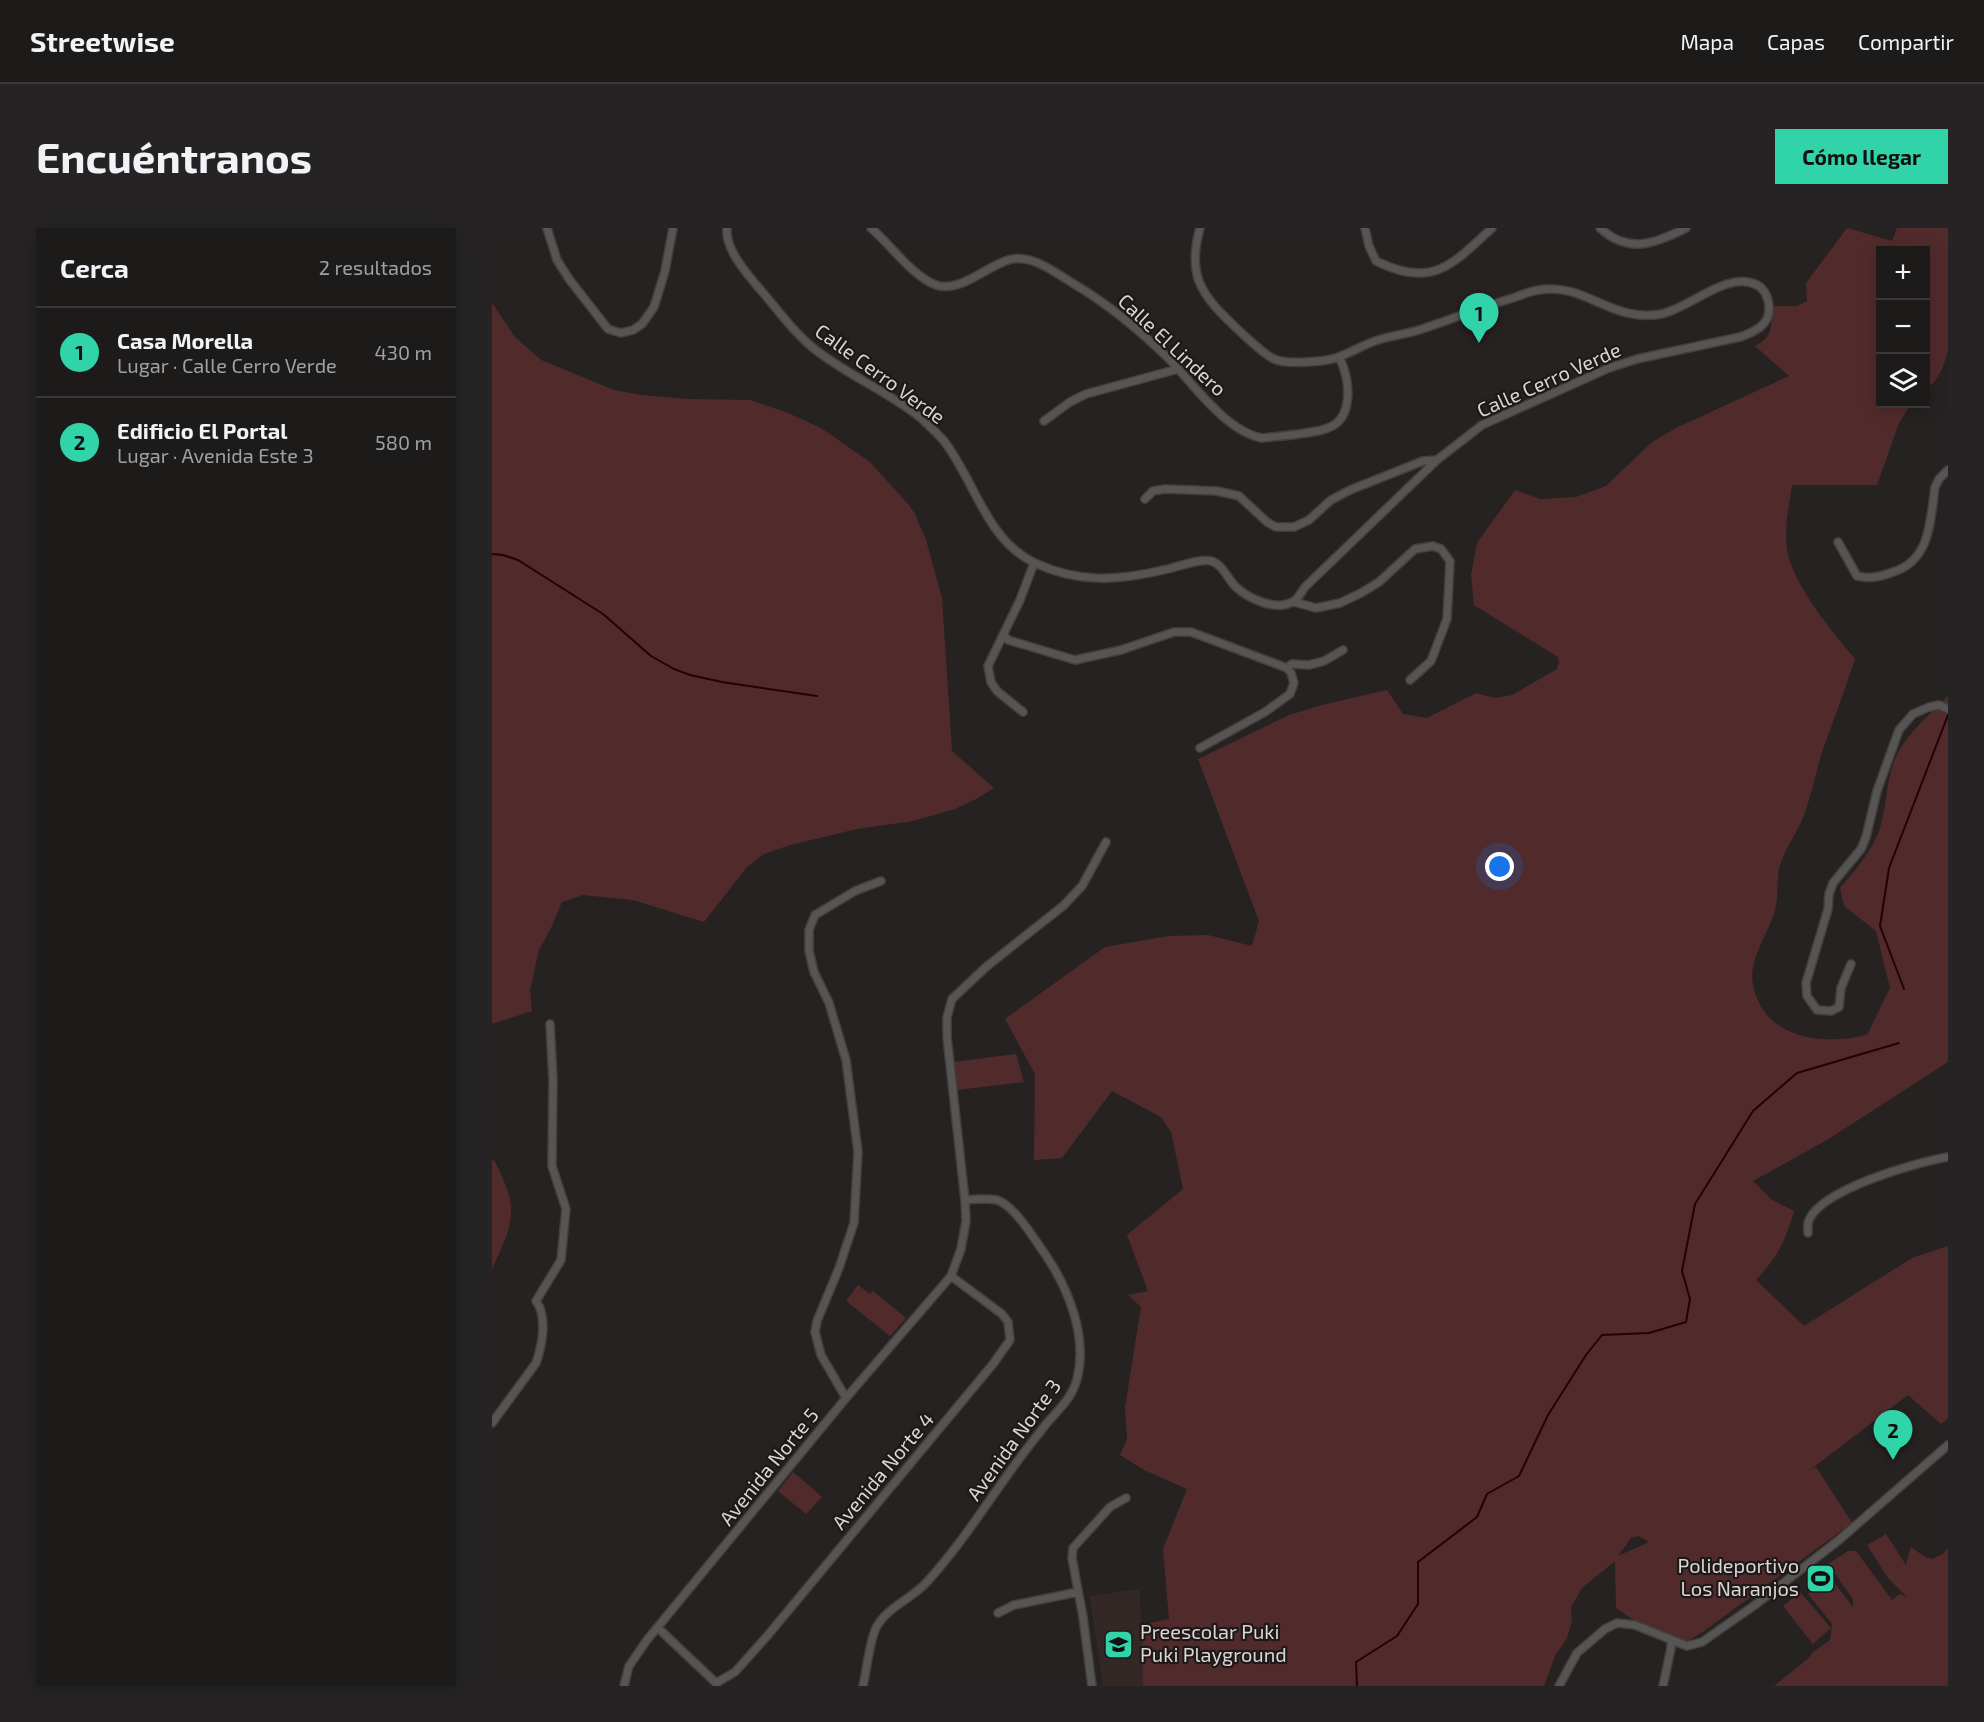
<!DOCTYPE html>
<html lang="es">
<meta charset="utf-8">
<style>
body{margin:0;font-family:"Exo 2",sans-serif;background:#252323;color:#f1f3f6}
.controls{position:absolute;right:18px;top:18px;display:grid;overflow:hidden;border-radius:0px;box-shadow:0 3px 15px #0003}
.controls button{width:54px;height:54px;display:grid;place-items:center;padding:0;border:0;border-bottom:2px solid #3b3839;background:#1d1a1a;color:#f1f3f6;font:30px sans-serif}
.you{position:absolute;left:1008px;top:639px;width:21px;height:21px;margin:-15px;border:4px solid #fff;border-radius:50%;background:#1a73e8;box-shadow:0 0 0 9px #1a73e833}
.badge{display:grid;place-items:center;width:39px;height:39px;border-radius:50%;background:#31d4a9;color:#111;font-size:20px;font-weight:700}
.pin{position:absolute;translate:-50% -50px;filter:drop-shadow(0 2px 3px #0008)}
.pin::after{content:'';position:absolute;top:32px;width:21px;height:18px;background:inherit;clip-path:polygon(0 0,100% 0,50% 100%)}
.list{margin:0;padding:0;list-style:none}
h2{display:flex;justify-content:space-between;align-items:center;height:78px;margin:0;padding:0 24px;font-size:26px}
h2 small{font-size:20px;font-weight:400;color:#a0a1a2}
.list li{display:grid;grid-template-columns:39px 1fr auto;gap:18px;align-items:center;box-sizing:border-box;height:90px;padding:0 24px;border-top:2px solid #3b3839}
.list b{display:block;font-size:22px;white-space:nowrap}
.list p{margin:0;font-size:20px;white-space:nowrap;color:#a0a1a2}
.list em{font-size:20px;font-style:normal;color:#a0a1a2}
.icon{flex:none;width:33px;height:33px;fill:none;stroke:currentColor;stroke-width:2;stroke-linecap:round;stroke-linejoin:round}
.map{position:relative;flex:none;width:1456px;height:1458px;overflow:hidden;border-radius:0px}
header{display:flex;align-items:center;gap:36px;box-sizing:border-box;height:84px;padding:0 30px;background:#1d1a1a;border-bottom:2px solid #3b3839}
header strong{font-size:28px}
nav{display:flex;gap:33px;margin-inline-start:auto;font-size:21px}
.intro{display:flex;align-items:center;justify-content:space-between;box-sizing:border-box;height:144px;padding:0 36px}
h1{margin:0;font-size:42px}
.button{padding:15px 27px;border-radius:0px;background:#31d4a9;color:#111;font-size:21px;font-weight:700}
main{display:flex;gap:36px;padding:0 36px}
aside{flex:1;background:#1d1a1a;border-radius:0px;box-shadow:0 3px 15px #0003}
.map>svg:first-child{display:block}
.built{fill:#342827}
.green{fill:#512b2c;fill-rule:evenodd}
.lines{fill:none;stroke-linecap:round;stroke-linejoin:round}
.stream{stroke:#260003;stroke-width:2}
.street-casing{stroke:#443f3f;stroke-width:10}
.street{stroke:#575554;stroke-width:7}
.labels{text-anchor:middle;stroke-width:4.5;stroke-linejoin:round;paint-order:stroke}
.street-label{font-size:20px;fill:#dad6d6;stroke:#1e1918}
.poi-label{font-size:20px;fill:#dad6d6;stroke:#1e1918;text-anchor:end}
</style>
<header>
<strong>Streetwise</strong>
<nav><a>Mapa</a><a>Capas</a><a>Compartir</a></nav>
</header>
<div class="intro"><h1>Encuéntranos</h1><a class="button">Cómo llegar</a></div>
<main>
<aside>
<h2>Cerca<small>2 resultados</small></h2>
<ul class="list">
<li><span class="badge">1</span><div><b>Casa Morella</b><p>Lugar · Calle Cerro Verde</p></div><em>430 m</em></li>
<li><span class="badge">2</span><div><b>Edificio El Portal</b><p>Lugar · Avenida Este 3</p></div><em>580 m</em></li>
</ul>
</aside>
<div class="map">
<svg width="1456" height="1458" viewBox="0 0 1456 1458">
<rect width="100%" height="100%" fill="#272222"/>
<path class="built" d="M648,1361L651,1458H611L598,1368Z"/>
<path class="green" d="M1355,0L1400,13L1405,0H1456V122C1451,141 1448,149 1434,162V22H1388V176H1419L1407,195L1385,257H1300C1297,278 1292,300 1295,321C1300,356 1340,403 1363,431C1353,461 1342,491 1331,521C1324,543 1320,565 1312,587C1306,604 1293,620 1288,637C1284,651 1287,667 1283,682C1277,704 1256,733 1261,756C1271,811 1330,818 1375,807L1398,760L1384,703L1352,678L1348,660C1362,644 1379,624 1387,603C1396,578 1393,547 1407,523C1418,503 1440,484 1456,468V834L1335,912L1261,953L1279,971L1302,983C1293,1014 1286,1028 1264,1052L1312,1098L1420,1030L1456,1018V1190L1449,1196L1416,1167L1318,1242L1324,1239L1360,1295L1212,1403L1196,1413L1140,1391L1124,1380L1123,1333L1090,1360L1079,1379L1080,1393L1075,1410L1063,1428L1052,1458H651L649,1397L677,1391L671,1321L695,1261L652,1242L628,1227L635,1211L633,1179L649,1079L636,1067L656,1063L635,1007L691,961L679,904L669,889L620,863L570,930L542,932L543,846L513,791L613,719L677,708L716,707L760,718L767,693L706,531L797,487L834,476L895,462L911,486L935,490L984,465L1002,470L1020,467L1065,441L1067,434L1066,429L982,377L979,347L985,315L1023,262L1048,271L1084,269L1114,258L1160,214L1186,199L1297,148L1263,118C1282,109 1279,97 1280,78H1305L1315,73L1314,55ZM1147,1308L1157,1314L1126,1328L1139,1310Z
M0,75L23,109L49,132L122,162L149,167L196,171L258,172L296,185L329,200L378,234L416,276L423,286L434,312L450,370L460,523L502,560L484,571L463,581L421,593L365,601L298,617L272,626L255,639L212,694L141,672L91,667L70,674L59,700L47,722L38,762L40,783L0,796Z
M524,826L532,854L465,862L461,834Z
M0,930C5,936 8,944 11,951C28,988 15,1007 0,1041Z
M366,1057L378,1066L381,1063L414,1090L398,1108L354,1073Z
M301,1244L330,1269L314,1286L286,1263Z
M1394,1306L1414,1337L1419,1319L1433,1329L1440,1331L1451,1326L1456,1320V1458H1282L1317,1430L1321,1424L1338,1412L1340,1396L1316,1366L1338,1349L1361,1379V1371L1336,1336L1356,1323H1364L1400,1372L1408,1366L1415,1369L1396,1350L1375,1317Z
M1308,1364L1339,1400L1321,1416L1291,1378Z"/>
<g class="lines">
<path class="stream" d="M0,326L11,327L26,332L111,386L159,428L182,441L198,447L230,454L325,468
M1412,761L1388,698L1397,640L1456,487
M865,1458L864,1434L905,1408L926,1376V1334L985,1289L995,1266L1027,1248L1056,1187L1094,1127L1110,1107L1157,1105L1194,1094L1198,1071L1190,1043L1203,976L1261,883L1305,845L1407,815"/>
<defs>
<path id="street" d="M55,0L65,32L77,51L116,101L129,105L141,102L150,96L162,79L173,43L181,0
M235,0C233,21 253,43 266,59C284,79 299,102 320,119C354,147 396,163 430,191C437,198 446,206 452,213C483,253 494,312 543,335C586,355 625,353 671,342C683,340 707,330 719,333C731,336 736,352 744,359C757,371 785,384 802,373C806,371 810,363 813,359L945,232L990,197L1117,140L1145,131L1248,109C1262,104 1278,97 1277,80C1277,71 1273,61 1265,57C1235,42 1199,80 1169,86C1118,95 1094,54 1047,62C1038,63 1029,67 1021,70C990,79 960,91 930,101C916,106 901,107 886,112C873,116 862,123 849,128C837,134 794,137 782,131C772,127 742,98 734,90C704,61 697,40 708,0
M379,0C399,17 420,48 444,57C468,66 498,35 520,31C542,27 565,46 582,56C616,76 646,101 675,129C701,155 733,203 770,210C787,208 821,206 836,200C863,190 858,149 847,129
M873,0L877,18L884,33C940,61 960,37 1000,0
M1108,0C1136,26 1163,16 1194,0
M552,193L578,174L594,166L686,141
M653,271L661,263L673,261L725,263L747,268L775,294L784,299H802L817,292L839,272L858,262L931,233L945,232
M1346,314L1365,348C1378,351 1388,349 1401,344C1439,332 1438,293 1443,259L1447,251L1456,242
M802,374L824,380L848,375L869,365L887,354L923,321L941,318L949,321L958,333L955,391L939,433L918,452
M512,407L516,412L583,432L629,422L682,404H699L795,440L799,445L802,455L798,466L773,484L708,520
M795,440L800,436L817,437L832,433L851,422
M531,484L505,463L499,454L496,438L528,372L542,335
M1359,736L1349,760L1347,779L1339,783L1325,782L1315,768L1314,755L1336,681L1337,666L1341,655L1369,621L1374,609L1385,563L1407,502L1421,486L1437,479L1447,477L1456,481
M473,972L455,809V789L460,771L494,739L571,678L590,658L614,614
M1316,1005C1316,1001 1315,996 1317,992C1330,961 1425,934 1456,929
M354,1170L329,1127L323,1104L325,1093L347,1040L362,995L366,924L354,832L337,775L322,744L317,723V702L323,687L363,663L389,653
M0,1195L44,1135C50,1118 56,1089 44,1073L69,1032L74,981L60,938L61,852L58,796
M506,1385L522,1377L586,1364
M166,1400L224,1455
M132,1458L137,1438L155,1412L354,1170L459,1048L469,1021L474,993L473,972C483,971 495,970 505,972C523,978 542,1011 553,1026C576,1060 596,1108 585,1151C580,1170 567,1181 555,1195C544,1209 532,1224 522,1238C493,1278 467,1319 434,1355C419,1371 394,1380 384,1400C377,1415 375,1441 371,1458
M225,1458L224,1455L243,1444L276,1407L501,1136L518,1112L516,1094L510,1086L459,1048
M600,1458L591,1389L580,1330L581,1320L618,1279L634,1270
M1067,1458L1085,1425L1113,1401L1125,1395L1143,1397L1195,1418L1210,1414L1263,1377L1347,1312L1456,1217
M1171,1458L1179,1420V1412"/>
</defs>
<use href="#street" class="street-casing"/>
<use href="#street" class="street"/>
</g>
<defs>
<symbol id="stadium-square" viewBox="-11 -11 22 22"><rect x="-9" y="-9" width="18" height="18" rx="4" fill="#31d4a9" stroke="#1e1918"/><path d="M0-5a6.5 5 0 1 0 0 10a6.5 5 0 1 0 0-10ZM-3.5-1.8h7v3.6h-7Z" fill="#111"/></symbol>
<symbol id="school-square" viewBox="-11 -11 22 22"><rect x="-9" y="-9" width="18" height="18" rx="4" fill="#31d4a9" stroke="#1e1918"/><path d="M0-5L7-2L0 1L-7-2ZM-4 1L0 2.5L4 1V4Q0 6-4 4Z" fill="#111"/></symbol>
</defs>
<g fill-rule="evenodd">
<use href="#stadium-square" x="1312" y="1334" width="33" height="33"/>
<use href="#school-square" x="610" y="1400" width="33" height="33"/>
</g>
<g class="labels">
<g class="street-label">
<text transform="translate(680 117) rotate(43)" y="7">Calle El Lindero</text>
<text transform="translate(388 146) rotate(36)" y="7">Calle Cerro Verde</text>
<text transform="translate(1057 152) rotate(-24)" y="7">Calle Cerro Verde</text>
<text transform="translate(522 1212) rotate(-54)" y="7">Avenida Norte 3</text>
<text transform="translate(277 1239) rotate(-51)" y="7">Avenida Norte 5</text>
<text transform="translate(391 1243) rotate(-50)" y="7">Avenida Norte 4</text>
</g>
<g class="poi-label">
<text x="1307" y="1345">Polideportivo<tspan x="1307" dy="23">Los Naranjos</tspan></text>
<text x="648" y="1411" text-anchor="start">Preescolar Puki<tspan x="648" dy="23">Puki Playground</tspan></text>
</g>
</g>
</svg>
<div class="controls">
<button>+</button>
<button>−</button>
<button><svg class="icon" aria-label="layers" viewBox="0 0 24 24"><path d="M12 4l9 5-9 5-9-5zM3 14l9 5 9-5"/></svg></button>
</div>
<div class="you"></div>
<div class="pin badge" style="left:987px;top:115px">1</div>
<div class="pin badge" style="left:1401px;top:1232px">2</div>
</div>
</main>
